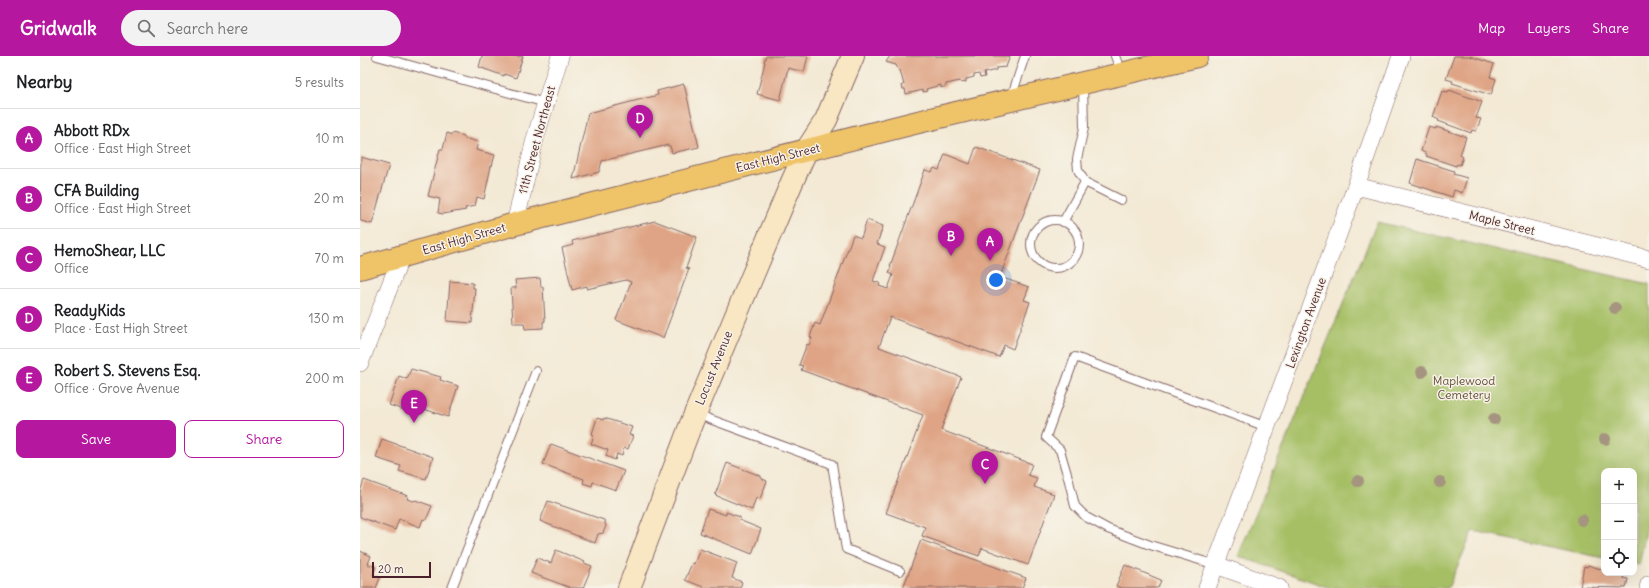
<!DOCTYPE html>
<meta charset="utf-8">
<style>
body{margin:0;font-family:Delius,sans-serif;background:#f2f2f2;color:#202124}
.controls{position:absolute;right:12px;bottom:12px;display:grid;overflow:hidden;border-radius:8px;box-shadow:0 4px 16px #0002}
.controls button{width:36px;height:36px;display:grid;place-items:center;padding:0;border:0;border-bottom:1px solid #e0e0e0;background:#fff;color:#202124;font:20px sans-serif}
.scale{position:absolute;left:12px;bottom:10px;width:59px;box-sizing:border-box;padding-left:4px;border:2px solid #4a1f2b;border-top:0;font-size:11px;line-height:14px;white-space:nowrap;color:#4a1f2b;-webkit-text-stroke:3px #f7f3e8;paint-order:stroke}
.you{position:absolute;left:636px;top:224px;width:14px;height:14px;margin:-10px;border:3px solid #fff;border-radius:50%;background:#1a73e8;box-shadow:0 0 0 6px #1a73e833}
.badge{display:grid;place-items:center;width:26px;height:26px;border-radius:50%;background:#b5179e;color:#fff;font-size:13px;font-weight:700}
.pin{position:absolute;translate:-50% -33px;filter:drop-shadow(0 1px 2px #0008)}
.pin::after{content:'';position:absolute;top:21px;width:14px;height:12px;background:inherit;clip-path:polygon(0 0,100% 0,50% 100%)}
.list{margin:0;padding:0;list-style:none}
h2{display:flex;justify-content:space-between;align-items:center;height:52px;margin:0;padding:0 16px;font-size:17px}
h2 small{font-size:13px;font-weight:400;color:#757577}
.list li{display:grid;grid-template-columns:26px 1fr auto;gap:12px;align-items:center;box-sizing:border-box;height:60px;padding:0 16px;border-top:1px solid #e0e0e0}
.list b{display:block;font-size:15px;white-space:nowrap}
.list p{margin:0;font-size:13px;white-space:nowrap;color:#757577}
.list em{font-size:13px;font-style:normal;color:#757577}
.actions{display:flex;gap:8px;padding:12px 16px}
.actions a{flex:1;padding:9px 0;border:1px solid #b5179e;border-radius:8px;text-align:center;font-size:14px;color:#b5179e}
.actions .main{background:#b5179e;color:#fff}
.icon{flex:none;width:22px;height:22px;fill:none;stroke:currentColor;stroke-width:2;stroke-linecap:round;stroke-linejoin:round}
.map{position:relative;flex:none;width:1289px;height:532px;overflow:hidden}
header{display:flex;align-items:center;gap:24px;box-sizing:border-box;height:56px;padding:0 20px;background:#b5179e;color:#fff}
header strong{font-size:19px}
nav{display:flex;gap:22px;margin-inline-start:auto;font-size:14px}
.search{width:280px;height:36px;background:#f2f2f2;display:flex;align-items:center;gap:10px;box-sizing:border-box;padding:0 14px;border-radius:22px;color:#757577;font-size:15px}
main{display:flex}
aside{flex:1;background:#fff}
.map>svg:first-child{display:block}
.green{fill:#a6bf65;stroke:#786f48}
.building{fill:#dfa485}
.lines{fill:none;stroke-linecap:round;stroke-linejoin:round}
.lane-casing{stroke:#856666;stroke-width:10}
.street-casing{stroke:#856666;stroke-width:18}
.secondary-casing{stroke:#856666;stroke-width:24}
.primary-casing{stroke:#856666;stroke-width:24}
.lane{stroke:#fff;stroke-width:8}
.street{stroke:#fff;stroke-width:17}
.secondary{stroke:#f9e7c3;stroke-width:22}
.primary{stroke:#efc469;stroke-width:22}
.tree{fill:#a59480}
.labels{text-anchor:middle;stroke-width:3;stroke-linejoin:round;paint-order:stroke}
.street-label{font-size:12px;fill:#4a1f2b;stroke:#f7f3e8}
.park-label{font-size:12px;fill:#664f3c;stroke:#f7f3e8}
</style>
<header>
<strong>Gridwalk</strong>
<div class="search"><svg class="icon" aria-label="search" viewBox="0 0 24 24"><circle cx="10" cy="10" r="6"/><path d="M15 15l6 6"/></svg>Search here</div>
<nav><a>Map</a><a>Layers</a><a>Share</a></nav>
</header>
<main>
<aside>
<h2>Nearby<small>5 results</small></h2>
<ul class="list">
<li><span class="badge">A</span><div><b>Abbott RDx</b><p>Office · East High Street</p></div><em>10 m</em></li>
<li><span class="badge">B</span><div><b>CFA Building</b><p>Office · East High Street</p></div><em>20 m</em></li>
<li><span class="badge">C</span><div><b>HemoShear, LLC</b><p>Office</p></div><em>70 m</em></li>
<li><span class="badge">D</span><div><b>ReadyKids</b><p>Place · East High Street</p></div><em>130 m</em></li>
<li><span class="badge">E</span><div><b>Robert S. Stevens Esq.</b><p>Office · Grove Avenue</p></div><em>200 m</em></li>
</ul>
<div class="actions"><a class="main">Save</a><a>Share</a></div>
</aside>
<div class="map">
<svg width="1289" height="532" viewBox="0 0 1289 532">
<rect width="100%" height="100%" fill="#f7f3e8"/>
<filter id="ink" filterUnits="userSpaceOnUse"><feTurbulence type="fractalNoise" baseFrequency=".025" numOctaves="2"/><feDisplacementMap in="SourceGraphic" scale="8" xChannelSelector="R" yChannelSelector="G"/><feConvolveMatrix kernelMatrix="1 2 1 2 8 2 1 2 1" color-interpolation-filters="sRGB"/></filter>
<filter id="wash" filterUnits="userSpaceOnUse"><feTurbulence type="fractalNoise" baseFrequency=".012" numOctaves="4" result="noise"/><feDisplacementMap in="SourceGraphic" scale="16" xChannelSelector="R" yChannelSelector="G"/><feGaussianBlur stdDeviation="0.9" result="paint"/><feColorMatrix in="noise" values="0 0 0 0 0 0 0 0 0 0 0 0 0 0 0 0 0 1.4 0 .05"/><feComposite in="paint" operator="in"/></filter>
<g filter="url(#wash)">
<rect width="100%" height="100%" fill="#f3e9d4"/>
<path class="green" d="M1017,166L1289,228V461L1279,509L1274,508V415H1244V502L1113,475L1088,532H970L878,500Z"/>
<g id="blocks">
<path class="building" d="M122,0H163L156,22L144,18V20L119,11Z
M406,0H448L444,16L428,12L420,44L397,38L405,6H404Z
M530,0H650L646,11L636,12V14L624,17L625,21L620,22L619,18L614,19V21L606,23V26L601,27L600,25L586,28V30L581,32V29L566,33L567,35L563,36V34L546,38L545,33H543L542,29H544L540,14L539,15L536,9L526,6Z
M1094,0H1109L1134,8L1130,21L1136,23L1131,39L1092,27L1093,25L1086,23Z
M324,28L339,91L312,97L310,90L308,89L242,105L239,116L213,123L228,57L298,39L297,35Z
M1089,34L1122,46L1116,62L1121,63L1116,75L1112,74L1111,77L1078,65L1079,64L1073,61L1082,35L1088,36Z
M1069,71L1076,73V71L1106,81L1100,99L1103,101L1100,109L1097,108L1096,110L1066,100L1067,98L1061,95Z
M87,77L92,79V77L104,80V82L118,86L116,94L135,99L132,110H131L124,143L117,141L115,150L105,152L106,154L83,158L78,157L80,143L68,140L80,93H83Z
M616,91L680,114L640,221L669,231L664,244L670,246L653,293L644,289L639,301L530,261L519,291L601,321L581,374L672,408L668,419L677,422L674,431L694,438L668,509L622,492L619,500L562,480L565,471L526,457L563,359L441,314L443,310L439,309L447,288L449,289L452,282L450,281L455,267L460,269L493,179L501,182L507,164L523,170L517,188L525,191L513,225L520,227L519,230L528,233L533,219L529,217L531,210H530L565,114L572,116L574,112L579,114L585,98L610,108Z
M1,101L29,109L12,168L1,165L0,163Z
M1057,103L1094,115L1093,118L1107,122L1102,137L1094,134L1092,141L1050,127Z
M295,165L337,181L326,212L329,213L303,282L256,264L271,226L266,224L227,233V230L212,234L202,192L213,189L212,185Z
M180,222L181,231H183L185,265L183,266V272L165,273L164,267H153L151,232H156L155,224Z
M90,225L113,227V232H115L112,267L87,265Z
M51,313L81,321L80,324L98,330L88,361L49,348L47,355L29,349L39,320L47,323Z
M237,362L243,364L244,362L272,371L269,379L273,380L268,393L264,392L262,400L257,398L255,404L246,400L248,394L231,388L234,379L232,378Z
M22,383L73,401L66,423L39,415L41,410L16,402Z
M191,388L264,415L256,434L233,426L232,430L223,427L224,423L183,408Z
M367,407L401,420V422L407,425L400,443L396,441L392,454L355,439Z
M4,424L48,440L47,443L54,445L55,444L72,450L66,464L63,463L60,471L39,463L35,474L0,461V436Z
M188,445L244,464L246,470L243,477L238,478L235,487L180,465Z
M348,453L366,459V456L380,461L379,464L401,473L392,498L340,477Z
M561,484L666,522L662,532H543Z
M340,493L377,507L372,522L382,526L380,532H346L325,524L332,507L334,508Z
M196,494L225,506L224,507L232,510L223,532H211L171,517L177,502L191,507Z
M0,495L11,500L8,508L16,511L13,519L20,522L16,532H0Z
M765,509L801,524L798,532H761L756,530Z
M1228,509L1244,514V517H1256L1264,519L1263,522L1268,523L1266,532L1220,531L1224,510L1227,511Z"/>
</g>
</g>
<g filter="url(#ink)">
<use href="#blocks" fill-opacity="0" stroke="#856666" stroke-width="1"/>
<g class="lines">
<defs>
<path id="lane" d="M17,0L186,47
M755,0L761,16
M723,27L724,72L717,103L718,114L725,126L761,144
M651,42L665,0
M671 188a24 24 0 1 1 48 0a24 24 0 1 1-48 0Z
M703,166L725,126
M336,358L472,408L486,493L540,515
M856,509L790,489L748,473L726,461L715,450L709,425L700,394L686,381L715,301L907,371
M92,532L176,315"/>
<path id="street" d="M996,130L1289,203
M155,168L175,83L200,0
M0,307L41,201
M856,509L919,532
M847,532L996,130L1041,0
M1288,532L1289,528"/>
<path id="secondary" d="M269,532L331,368L389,228L432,126L446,95L466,64L493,0"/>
<path id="primary" d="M0,212L155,168L554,67L837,0"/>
</defs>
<use href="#lane" class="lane-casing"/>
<use href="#street" class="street-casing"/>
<use href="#secondary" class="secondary-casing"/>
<use href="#primary" class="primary-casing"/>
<use href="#lane" class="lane"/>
<use href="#street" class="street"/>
<use href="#secondary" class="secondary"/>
<use href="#primary" class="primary"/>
</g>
<g class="tree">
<circle cx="1255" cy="252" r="6"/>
<circle cx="1062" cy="316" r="6"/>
<circle cx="1134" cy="363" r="6"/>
<circle cx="1245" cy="383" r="6"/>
<circle cx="998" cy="425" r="6"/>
<circle cx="1080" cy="426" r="6"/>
<circle cx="1222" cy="464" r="6"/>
</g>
</g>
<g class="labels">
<g class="street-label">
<text transform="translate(177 84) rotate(-75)" y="4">11th Street Northeast</text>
<text transform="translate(418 102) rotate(-14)" y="4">East High Street</text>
<text transform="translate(1142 167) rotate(14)" y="4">Maple Street</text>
<text transform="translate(104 183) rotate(-16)" y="4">East High Street</text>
<text transform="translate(946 267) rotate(-70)" y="4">Lexington Avenue</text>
<text transform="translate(354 312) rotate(-68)" y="4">Locust Avenue</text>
</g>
<g class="park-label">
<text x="1104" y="329">Maplewood<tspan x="1104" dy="14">Cemetery</tspan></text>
</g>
</g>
</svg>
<div class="controls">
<button>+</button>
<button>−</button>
<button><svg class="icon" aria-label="locate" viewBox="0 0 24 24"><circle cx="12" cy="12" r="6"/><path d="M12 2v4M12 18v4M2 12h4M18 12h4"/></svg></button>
</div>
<div class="scale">20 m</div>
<div class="you"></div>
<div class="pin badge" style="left:630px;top:205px">A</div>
<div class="pin badge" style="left:591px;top:200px">B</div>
<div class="pin badge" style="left:625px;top:428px">C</div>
<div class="pin badge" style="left:280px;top:82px">D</div>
<div class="pin badge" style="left:54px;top:367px">E</div>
</div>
</main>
